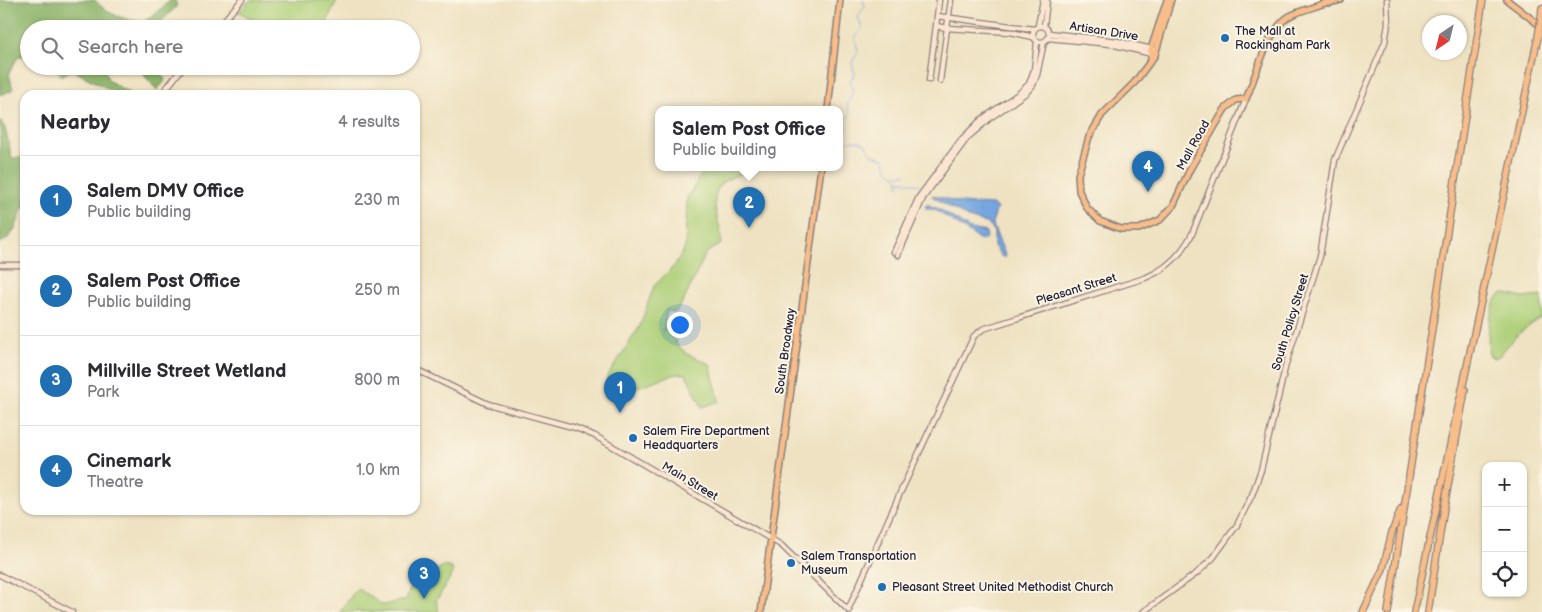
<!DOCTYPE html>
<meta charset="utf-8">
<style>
body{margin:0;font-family:"Balsamiq Sans",sans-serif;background:#f7f7f7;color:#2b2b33}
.controls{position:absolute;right:15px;bottom:15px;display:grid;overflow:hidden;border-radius:10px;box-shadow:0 1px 4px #0004}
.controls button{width:45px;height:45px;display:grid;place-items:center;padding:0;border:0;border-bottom:1px solid #e1e1e2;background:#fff;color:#2b2b33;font:25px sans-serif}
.compass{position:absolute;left:1422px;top:15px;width:45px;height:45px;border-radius:50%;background:#fff;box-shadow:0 1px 4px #0004;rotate:215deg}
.you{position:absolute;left:679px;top:324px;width:18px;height:18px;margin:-12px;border:4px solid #fff;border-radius:50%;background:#1a73e8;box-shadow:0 0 0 8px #1a73e833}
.badge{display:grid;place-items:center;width:32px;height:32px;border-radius:50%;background:#1f6fb2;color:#fff;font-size:16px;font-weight:700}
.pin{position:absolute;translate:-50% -41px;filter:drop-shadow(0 1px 2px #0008)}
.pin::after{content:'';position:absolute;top:26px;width:18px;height:15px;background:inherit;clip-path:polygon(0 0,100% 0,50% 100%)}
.popup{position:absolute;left:655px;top:106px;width:188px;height:65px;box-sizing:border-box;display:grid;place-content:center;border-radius:10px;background:#fff;filter:drop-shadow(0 1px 4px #0005);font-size:16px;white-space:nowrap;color:#7c7c81}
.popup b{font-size:19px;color:#2b2b33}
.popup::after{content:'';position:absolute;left:50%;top:100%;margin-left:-10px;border:10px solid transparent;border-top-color:#fff}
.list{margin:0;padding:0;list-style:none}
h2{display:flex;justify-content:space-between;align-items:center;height:65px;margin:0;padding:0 20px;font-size:21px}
h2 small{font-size:16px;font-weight:400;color:#7c7c81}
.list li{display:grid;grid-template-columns:32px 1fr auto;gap:15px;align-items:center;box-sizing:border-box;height:90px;padding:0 20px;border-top:1px solid #e1e1e2}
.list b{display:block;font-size:19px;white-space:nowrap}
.list p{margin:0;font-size:16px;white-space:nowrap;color:#7c7c81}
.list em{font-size:16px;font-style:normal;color:#7c7c81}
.icon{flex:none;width:28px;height:28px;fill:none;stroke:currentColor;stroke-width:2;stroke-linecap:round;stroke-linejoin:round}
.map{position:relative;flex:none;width:1542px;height:612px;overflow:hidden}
.search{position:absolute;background:#fff;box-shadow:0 1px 4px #0004;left:20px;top:20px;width:400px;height:55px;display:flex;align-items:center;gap:12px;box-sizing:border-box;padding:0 18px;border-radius:28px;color:#7c7c81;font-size:19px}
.panel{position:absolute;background:#fff;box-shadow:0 1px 4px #0004;left:20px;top:90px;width:400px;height:425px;border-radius:15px}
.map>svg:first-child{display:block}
.green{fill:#adcf78;stroke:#68785a}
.forest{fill:#8ab268;stroke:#566a52}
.water{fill:#76a5df;stroke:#4c648d}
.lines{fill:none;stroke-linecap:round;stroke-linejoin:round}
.stream{stroke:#76a5df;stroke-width:1}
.secondary-casing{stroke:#88827e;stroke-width:7}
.primary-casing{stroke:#88827e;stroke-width:8}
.highway-casing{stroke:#88827e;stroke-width:8}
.secondary{stroke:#fce5d0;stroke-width:4.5}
.primary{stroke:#f8bd89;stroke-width:5}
.highway{stroke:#f8bd89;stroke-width:5.5}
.highway-bridge-casing{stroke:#88827e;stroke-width:8;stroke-linecap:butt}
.highway-bridge{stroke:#f8bd89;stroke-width:5.5}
.poi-dot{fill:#1f6fb2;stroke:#fcf5e5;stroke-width:2}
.labels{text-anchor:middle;stroke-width:4;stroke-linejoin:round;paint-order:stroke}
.street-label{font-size:12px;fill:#22223b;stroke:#fcf5e5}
.poi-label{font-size:12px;fill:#22223b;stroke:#fcf5e5;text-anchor:start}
</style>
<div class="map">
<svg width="1542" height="612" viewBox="0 0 1542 612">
<rect width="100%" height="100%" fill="#fcf5e5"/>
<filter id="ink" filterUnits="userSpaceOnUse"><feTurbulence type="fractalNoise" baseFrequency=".02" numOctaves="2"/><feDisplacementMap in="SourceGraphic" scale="10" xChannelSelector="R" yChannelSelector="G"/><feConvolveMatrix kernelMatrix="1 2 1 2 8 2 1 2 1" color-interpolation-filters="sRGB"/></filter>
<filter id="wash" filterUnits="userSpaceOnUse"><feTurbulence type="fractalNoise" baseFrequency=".0096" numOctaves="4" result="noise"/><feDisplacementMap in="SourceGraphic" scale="20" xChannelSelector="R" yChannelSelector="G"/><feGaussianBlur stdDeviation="1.12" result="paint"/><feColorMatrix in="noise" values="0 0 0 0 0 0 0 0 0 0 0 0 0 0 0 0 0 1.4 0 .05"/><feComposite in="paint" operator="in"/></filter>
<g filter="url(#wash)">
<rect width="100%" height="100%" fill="#efe2c2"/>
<path class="green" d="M250,0H337L324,29H272L239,12Z
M706,167H758C749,172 729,177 722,183C705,200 724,227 721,244L706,253L684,300L675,313L667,310L663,331L668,325L677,345L687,354L710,364L719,400L718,402L702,407L686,374C667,370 619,404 606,382L607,377L640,326L654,286L675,265L685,248L687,198Z
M1503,293L1523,298L1542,296V317L1518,334L1499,356L1494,358L1489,355C1487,340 1488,300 1503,293Z
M443,566L452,568L453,573L436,601L439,612H340L357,588L383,605L406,600C409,582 429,576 443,566Z"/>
<path class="forest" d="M0,0H95C107,15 126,20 144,22L171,0H175L177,6L154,29H29V54L18,57L9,73L13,90L0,95Z
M55,66H104L108,80L132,95H120L72,70L61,76Z
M143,66H160L165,81L157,90L144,75Z
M0,120L5,128L12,158H25V207L22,208C19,221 13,238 0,243Z"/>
<path class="water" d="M933,195L960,203L993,205L997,208L992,223L1006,257H1002L994,246V232L991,227L986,223L968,218L932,196Z
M926,204L939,209L970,229L986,232L987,237L982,241L934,209H926Z"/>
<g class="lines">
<path class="stream" d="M863,0L865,6L858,16L862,28L855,38L858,51L852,63L855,74L850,81L853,94L847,103L850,114L845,121L847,128L843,138L845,141C862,140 865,141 873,155L885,159L887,170L892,172L899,180L919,185
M897,175L906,174
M899,180V187"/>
</g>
</g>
<g filter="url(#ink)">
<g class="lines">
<defs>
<path id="secondary" d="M939,0L936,26L947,28L951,0
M937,16L1034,29
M1033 34a8 8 0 1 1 16 0a8 8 0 1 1-16 0Z
M1038,26L1043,0
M1044,26L1047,0
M216,29L242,0
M1049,33L1117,41L1156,50
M1048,38L1111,44L1152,54
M929,80L936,26
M940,81L947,28L1011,32L1033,37
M161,95L184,66
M894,252L919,197L961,140L982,119L1018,94L1029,84L1034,70L1037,42
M898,255L923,198L968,137L990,118L1026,93L1033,85L1037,75L1044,42
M0,265H25
M415,369L488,404L576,428L595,436L781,545L849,611
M0,575L72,612
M848,610L901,491L974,336L983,329L1145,278C1167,269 1182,254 1192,234L1246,99
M1143,612L1197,573L1213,558L1237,525L1252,495L1261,470L1286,364L1320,256L1335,160L1385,42L1388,24L1387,0"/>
<path id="primary" d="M1171,0L1155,55L1135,82L1102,115L1089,137L1078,175L1079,191L1087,208L1100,221L1121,229H1139L1160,220L1173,206L1190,169L1225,109L1236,100L1246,99C1256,76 1267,31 1288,17C1302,9 1318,7 1332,0
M1507,0L1542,27
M1329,3L1341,0
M1151,58V49L1167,0
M828,109L840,0
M761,612L821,167"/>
<path id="highway" d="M1541,18L1542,8
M1363,612L1383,569L1392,532L1401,509
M1388,612L1483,0
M1414,612L1538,37
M1428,612L1444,508L1465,390"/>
</defs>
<use href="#secondary" class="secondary-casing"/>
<use href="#primary" class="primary-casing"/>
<use href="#highway" class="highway-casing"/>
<use href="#secondary" class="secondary"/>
<use href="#primary" class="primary"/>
<use href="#highway" class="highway"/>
<defs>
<path id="highway-bridge" d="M1538,37L1541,18"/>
</defs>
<use href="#highway-bridge" class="highway-bridge-casing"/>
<use href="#highway-bridge" class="highway-bridge"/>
</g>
</g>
<g class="poi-dot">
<circle cx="1225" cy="38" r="5"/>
<circle cx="633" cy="438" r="5"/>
<circle cx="791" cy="563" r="5"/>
<circle cx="882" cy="587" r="5"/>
</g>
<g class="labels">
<g class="street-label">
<text transform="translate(1104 31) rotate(9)" y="4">Artisan Drive</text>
<text transform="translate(1193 145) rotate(-61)" y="4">Mall Road</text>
<text transform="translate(1076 289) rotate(-17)" y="4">Pleasant Street</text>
<text transform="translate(1290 322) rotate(-73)" y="4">South Policy Street</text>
<text transform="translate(785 351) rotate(-82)" y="4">South Broadway</text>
<text transform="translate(690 481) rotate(31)" y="4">Main Street</text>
</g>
<g class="poi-label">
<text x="1235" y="35">The Mall at<tspan x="1235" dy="14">Rockingham Park</tspan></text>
<text x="643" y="435">Salem Fire Department<tspan x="643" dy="14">Headquarters</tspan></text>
<text x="801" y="560">Salem Transportation<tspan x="801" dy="14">Museum</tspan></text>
<text x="892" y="591">Pleasant Street United Methodist Church</text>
</g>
</g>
</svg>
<div class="controls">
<button>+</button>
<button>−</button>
<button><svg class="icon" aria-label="locate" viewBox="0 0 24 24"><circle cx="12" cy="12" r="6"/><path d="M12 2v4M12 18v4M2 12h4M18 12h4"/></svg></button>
</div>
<svg class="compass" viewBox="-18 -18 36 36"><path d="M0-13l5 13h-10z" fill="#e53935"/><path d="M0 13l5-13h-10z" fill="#7c7c81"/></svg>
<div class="you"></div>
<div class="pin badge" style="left:620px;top:413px">1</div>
<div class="pin badge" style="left:749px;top:228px">2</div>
<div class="popup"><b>Salem Post Office</b>Public building</div>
<div class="pin badge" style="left:424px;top:599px">3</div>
<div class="pin badge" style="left:1148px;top:192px">4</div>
<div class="search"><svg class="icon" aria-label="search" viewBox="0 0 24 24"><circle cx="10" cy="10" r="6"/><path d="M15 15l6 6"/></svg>Search here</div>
<section class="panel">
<h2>Nearby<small>4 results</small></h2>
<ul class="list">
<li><span class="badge">1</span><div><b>Salem DMV Office</b><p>Public building</p></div><em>230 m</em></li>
<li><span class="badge">2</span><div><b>Salem Post Office</b><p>Public building</p></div><em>250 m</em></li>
<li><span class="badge">3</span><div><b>Millville Street Wetland</b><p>Park</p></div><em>800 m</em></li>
<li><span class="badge">4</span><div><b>Cinemark</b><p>Theatre</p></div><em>1.0 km</em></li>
</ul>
</section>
</div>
